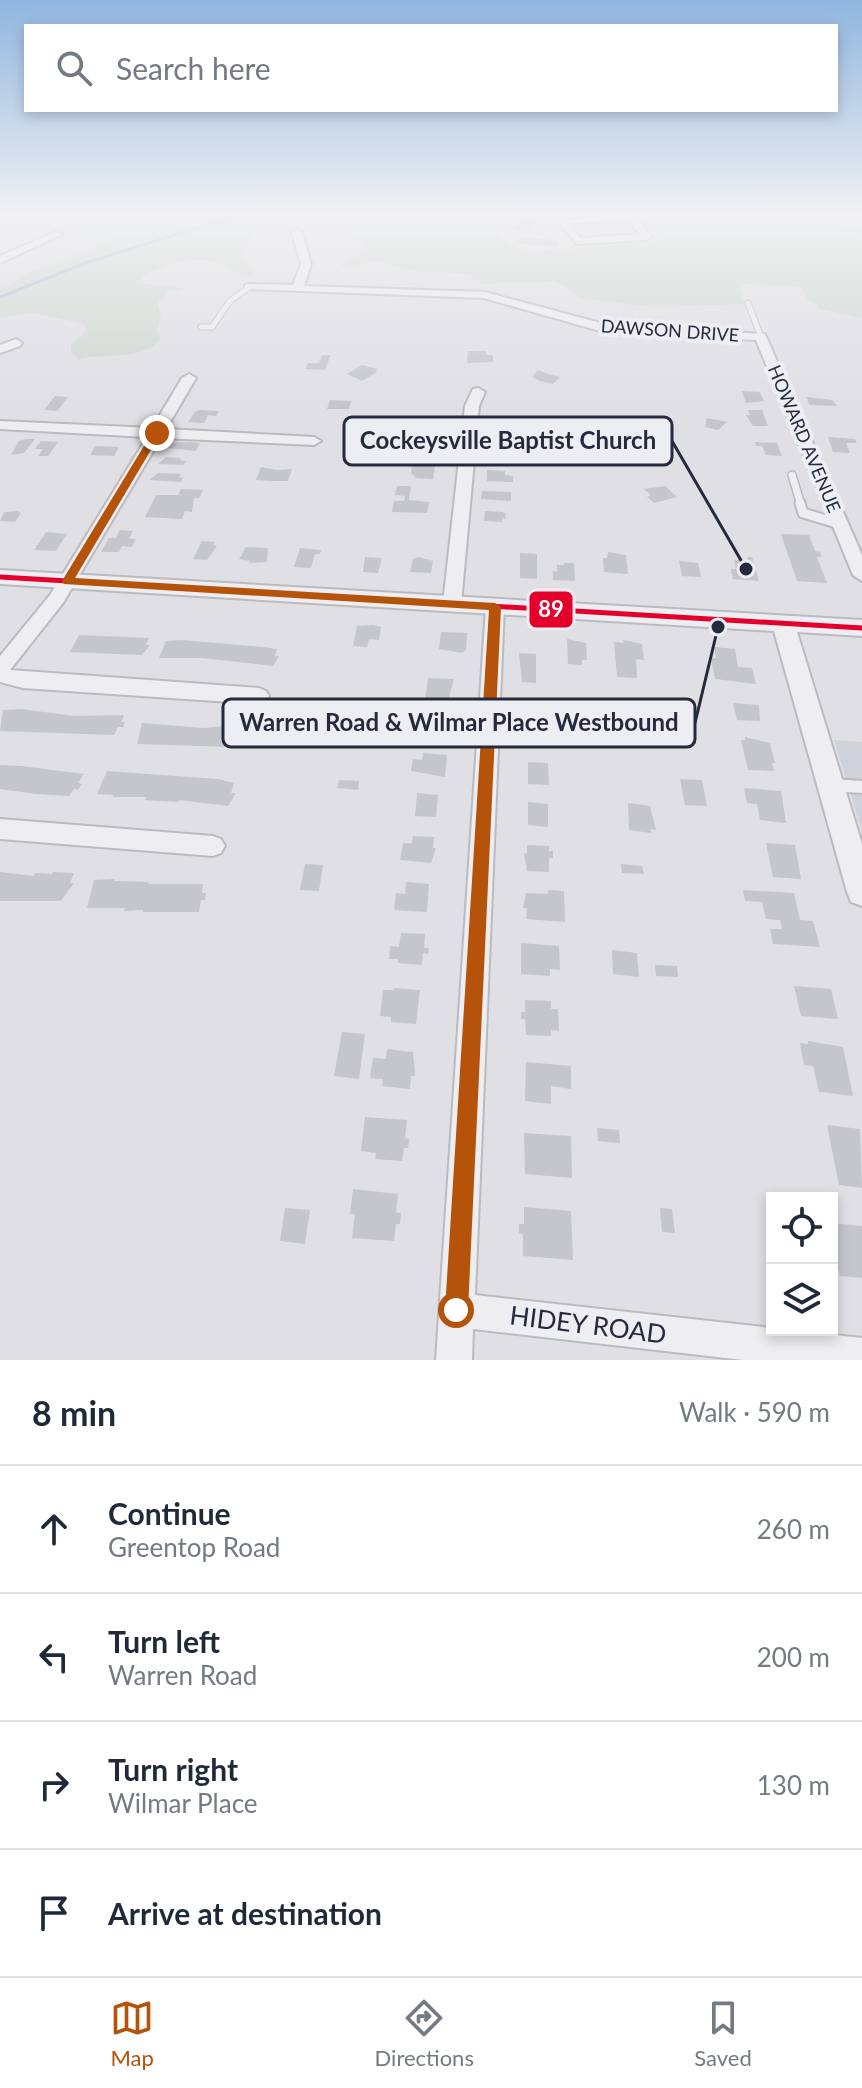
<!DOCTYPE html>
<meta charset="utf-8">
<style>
body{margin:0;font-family:Lato,sans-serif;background:#f6f6f7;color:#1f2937}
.controls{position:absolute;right:24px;bottom:24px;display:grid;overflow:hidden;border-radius:0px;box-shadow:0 4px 12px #0003}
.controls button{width:72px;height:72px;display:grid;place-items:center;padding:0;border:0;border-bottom:2px solid #e0e1e3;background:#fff;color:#1f2937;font:40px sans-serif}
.stop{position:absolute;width:24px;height:24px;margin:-18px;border:6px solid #b45309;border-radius:50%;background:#fff}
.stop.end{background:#b45309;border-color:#fff;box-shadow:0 2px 8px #0008}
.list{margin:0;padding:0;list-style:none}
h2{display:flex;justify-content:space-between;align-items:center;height:104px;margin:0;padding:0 32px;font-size:34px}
h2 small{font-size:26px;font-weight:400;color:#747a83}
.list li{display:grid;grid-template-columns:52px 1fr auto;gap:24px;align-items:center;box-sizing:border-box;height:128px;padding:0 32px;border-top:2px solid #e0e1e3}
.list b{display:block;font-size:30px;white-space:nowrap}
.list p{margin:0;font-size:26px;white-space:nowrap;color:#747a83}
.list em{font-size:26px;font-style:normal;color:#747a83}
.icon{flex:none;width:44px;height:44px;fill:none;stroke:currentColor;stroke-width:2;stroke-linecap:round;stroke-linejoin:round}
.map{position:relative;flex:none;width:862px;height:1360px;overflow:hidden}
.search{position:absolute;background:#fff;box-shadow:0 4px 12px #0003;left:24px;right:24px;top:24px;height:88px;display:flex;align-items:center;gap:20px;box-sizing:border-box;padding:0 28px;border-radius:0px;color:#747a83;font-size:30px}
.sheet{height:616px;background:#fff}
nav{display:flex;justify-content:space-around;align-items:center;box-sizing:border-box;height:112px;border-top:2px solid #e0e1e3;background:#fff;font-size:22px;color:#747a83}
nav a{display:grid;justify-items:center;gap:4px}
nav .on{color:#b45309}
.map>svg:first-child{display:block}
.built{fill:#d0d2db}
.green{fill:#cdd7cf}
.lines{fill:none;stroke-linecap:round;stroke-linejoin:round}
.stream{stroke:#adb6d0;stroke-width:3}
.building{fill:#c5c6cb}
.service-far3-casing{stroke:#babbc0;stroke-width:7}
.service-far2-casing{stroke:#babbc0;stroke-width:10}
.service-far1-casing{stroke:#babbc0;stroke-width:13}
.service-casing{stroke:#babbc0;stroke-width:16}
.minor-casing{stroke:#babbc0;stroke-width:4}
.tertiary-casing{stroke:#babbc0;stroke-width:4}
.service-far3{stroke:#eeeef1;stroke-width:5}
.service-far2{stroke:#eeeef1;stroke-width:7}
.service-far1{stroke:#eeeef1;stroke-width:9}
.service{stroke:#eeeef1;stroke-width:12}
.minor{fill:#eeeef1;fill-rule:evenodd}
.tertiary{fill:#eeeef1;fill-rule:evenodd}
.bus-1-casing{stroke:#eceef4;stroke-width:10}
.bus-1{stroke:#e4002b;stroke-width:5}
.route{fill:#b45309}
.labels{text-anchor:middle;stroke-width:8;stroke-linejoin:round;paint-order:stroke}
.far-street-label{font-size:18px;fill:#262a3d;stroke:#eceef4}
.near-street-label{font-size:26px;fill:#262a3d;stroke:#eceef4}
.leader{fill:none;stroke:#262a3d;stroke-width:3}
.callout-dot{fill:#262a3d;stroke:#eceef4;stroke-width:3}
.callout{fill:#eceef4;stroke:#262a3d;stroke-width:3}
.callout-label{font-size:24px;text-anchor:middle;font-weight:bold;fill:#262a3d}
.line-badge{stroke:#eceef4;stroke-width:3}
.badge-label{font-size:22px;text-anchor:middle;font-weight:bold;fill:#fff}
</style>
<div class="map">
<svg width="862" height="1360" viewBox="0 0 862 1360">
<rect width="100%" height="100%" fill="#dfdfe4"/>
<path class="built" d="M834,740L862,742V831Z"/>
<path class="green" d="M0,214H288L254,230L243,257L254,273L245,278C211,252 178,256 142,277L143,283L185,289L169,291L158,303L161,317L156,331L161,338C145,361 103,353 78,359L71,352V345L87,330L84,324L33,313L0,318V291L28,273L97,247L107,240L31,227L0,229Z
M345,214H503L496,221L502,226L499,236L509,245L533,251L655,242L659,237L643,223L645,218L670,217L678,214H793L827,223L862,228V318L819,309L817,304L807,300L801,287L742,284L740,290L745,304L654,307L579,298L565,286L554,281L483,284L473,279L471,274L413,271L375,261L352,268L339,265L358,256L364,246L348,238L358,219Z"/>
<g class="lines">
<path class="stream" d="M0,297L88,262L242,214"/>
</g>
<path class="building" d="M525,217L540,219L526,232L511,230Z
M520,237L542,239L560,241L558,247L531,245L517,243Z
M468,351H486V355H493V362L467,363Z
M322,355H331L325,370L305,369L308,363H319Z
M362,365L378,369L375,370L377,372L362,381L347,374Z
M538,370L548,374L560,377L553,384L540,381L532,377Z
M742,391L760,392L764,401L746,403Z
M55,396L68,397L57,411L44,410Z
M806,397L832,400L837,406L810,405Z
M330,400L351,401L349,409H327Z
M200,410L219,411L216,416L208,415L204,423L188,422L195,412Z
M748,410H762L768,426H753L746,415H750Z
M638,416L649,423L634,431L620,422Z
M707,418L727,422L718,430L705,427Z
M828,437L855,439L857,443H846L850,453L833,452Z
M26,439H35L24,453L11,455L19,441Z
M41,441L58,442L48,456H38L43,449H35Z
M189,442L200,443L196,451L167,448L170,443Z
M755,442L777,443L782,456L766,455L762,446H756Z
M95,446L119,447L114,456L90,455Z
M166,457L181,458L180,460L186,461L184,465L158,464Z
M412,465L435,466L433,479L416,478L411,473Z
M261,467L277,470L292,469L288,481H272L256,480Z
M487,470L505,471V475L513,476V482L487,481Z
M158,473L181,474L179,477L183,478L181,482L149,480Z
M397,486H411L409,500L429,502L427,513L392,512L394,501H404L405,496L395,495Z
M665,486L677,497L654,503L647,497L651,495L644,489Z
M181,489L203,490L199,498H194L192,512L185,511L182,519L145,517L156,495H178Z
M482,491L511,492V501L481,499Z
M18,511L21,513L15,522L0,521L4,512Z
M485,511L502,512L505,513L506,519L502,518V522L484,521Z
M120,530L133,531L129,539H136L132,547L122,546L119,552H101L109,538H116Z
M46,532L67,534L56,551L34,550Z
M781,534L809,535L815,551L820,552L822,557H817L827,583L797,581Z
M202,541L215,542L213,545L217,546L207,560L193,559Z
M246,547L268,548L267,562L249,563L250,561L239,559Z
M300,548L321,550L320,554H315L311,568L294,567Z
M608,552L626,555L628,574L604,572L603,558H607Z
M520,553L537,554V579L520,578Z
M365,557L382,558L378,573L363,572Z
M419,557L433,561L431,573L410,572L413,559Z
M747,557H752L759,581L733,579L731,569H736L734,560H748Z
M679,561L698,563L701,577L682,576Z
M564,563H574L575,581L553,580V571L557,572V565H564Z
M373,625L381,627L379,640L369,639L367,647L353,646L357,626Z
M441,632L467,633L466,650L462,653L439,649Z
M79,635L149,638L146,645H150L142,655L70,652Z
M567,639L586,643L587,660H582V665L568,664Z
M182,640L263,647L277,649L275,656H279L273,666L202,658H159L166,641Z
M623,640L642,644L644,660L636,659L637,678L617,677L614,642L624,643Z
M714,647L735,649L738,667L752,668L756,684L715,679L711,658H716Z
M519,653L536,654V683L522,682Z
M428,678L454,679L448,701L425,700Z
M733,703L759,705L760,721L737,720Z
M20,709L76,716L124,715L121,722H125L123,727H118L114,735L0,731L3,710Z
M142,723L203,728L251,724L250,731H255L249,744L231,747L137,744Z
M528,725L562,728V741L548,740V747L528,745Z
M745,737L770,743L775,763H772L774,771L748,770L741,740H745Z
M423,753L447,755L445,777L411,771L413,759L422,760Z
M528,762L548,763L549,785L528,784Z
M0,765L22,766L84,774L78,783L82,784L78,790L74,789L69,796L36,794L0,789Z
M107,771L218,779L234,783L231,793H236L228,806L179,800L178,802L145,800L146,797H113L114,795L97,794Z
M680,779L702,780L707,806L685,805Z
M339,780L359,781L358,790L337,788Z
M744,788L781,791L786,823L760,820L757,804L747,803Z
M417,793L438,795L436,817L415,816Z
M528,802L548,804V827L528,825Z
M628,803L650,806L656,830L651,829V833L629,830Z
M413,836L434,837L433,848H436L431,863L400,860L403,843H412Z
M766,843L795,845L801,879L773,877Z
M527,845L549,846V851H553V858H549V872L527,871L524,853L527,854Z
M305,864L323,865L319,891L300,890Z
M621,864L642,866L644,874L622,873Z
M0,872L34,876L35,873L52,874L53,872L74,873L70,883H74L61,901H0Z
M115,879L114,881L149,882L148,884H203L202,893H206L205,900H201L199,912H143V910L124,911L125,908H87L94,880Z
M406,882L429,884L427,912L394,910L396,893L405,894Z
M548,890L564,891L565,922L526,919L527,908H523L526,893L548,894Z
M743,890L794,893L800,920L813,921L820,947L773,944L770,929H782L780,920L766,919L762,902L745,901Z
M401,933L425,934L424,948H429L428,954L423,953L422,965L398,963V959H389L390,946L399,947Z
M521,943L559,946L560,970L550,969V976L521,974Z
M612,950L637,953L639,977L613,974Z
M655,965L677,966L678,977L656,976Z
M794,986L831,989L838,1019L801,1016Z
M394,988L420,990L416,1024L391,1022V1017L380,1016L383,990H394Z
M525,1000L551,1001V1009H558L559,1031L551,1030V1036L526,1035L525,1019H521V1012H525Z
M342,1032L365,1034L359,1079L334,1076Z
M808,1041L843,1047L853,1096L819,1092L813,1066L804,1065L800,1043L808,1044Z
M387,1049L413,1052L415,1076H411L410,1089L382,1086L383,1079L370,1078L373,1058L386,1059Z
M526,1062L571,1066V1089L551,1086V1104L525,1101Z
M365,1117L407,1120L405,1138L409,1139L408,1148H404L402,1161L375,1159L376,1153L361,1151Z
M827,1125L860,1129L862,1188L839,1185Z
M597,1128L619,1130L620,1143L598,1141Z
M524,1133L571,1136L572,1178L525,1174Z
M353,1189L398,1194L396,1213H401L400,1224H396L394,1241L352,1238L355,1214H350Z
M524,1207L571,1211L573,1260L523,1256V1234L519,1233V1224H524Z
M285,1208L310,1210L305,1244L280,1241Z
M660,1208L672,1209L675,1233L662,1232Z
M832,1223L862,1226V1278L840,1276L839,1271L832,1270Z"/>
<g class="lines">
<defs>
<path id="service-far3" d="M748,303L761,337
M201,327H212L230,301L249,287"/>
<path id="service-far2" d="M792,475L801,505"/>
<path id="service-far1" d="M800,503L803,513L840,524"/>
<path id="service" d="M832,785L862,787"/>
<path id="minor" d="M633,214H674L637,219L652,237L647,240L577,244L558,221ZM627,220L640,234L580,238L570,223Z
M297,229L302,232L311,264L304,286L485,292L608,325L765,334L862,555V581L853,575L756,340L607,333L484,298L245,289V285L249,284L293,285L301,264L292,232Z
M55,232L63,234L0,263V256Z
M16,339L22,343L20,346L0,353V345Z
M189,374L196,378L166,429L314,437L321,441L314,445L161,438L63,603L10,670L259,688L266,691L269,696L266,701L259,704L23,688L0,682V656L50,595L147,437L0,429V421L152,428L182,378Z
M478,388L485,392L479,406L461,604L452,610L443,604L465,406L473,389Z
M495,601L504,607L475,1295L862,1338V1360H743L473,1329L472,1360H436L486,607Z
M0,819L213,836L221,839L225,846L221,853L213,856L0,839Z"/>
<path id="tertiary" d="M0,570L862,620V636L797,632L862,844V906L851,902L847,892L774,631L0,584Z"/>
</defs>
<use href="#service-far3" class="service-far3-casing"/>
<use href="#service-far2" class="service-far2-casing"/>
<use href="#service-far1" class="service-far1-casing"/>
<use href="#service" class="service-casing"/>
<use href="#minor" class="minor-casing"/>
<use href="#tertiary" class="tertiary-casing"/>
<use href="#service-far3" class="service-far3"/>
<use href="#service-far2" class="service-far2"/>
<use href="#service-far1" class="service-far1"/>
<use href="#service" class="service"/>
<use href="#minor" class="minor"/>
<use href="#tertiary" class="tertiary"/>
<defs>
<path id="bus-1" d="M0,577L862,628"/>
</defs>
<use href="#bus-1" class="bus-1-casing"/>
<use href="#bus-1" class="bus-1"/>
</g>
<linearGradient id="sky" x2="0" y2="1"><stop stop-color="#90b5de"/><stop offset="0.53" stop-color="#f1f1f3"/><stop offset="1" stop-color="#f1f1f3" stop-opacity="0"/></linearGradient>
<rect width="862" height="404" fill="url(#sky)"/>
<path class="route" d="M153,431L161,433L75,578L495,603L501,607L468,1310L464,1318L456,1321L449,1318L445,1310L489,610L64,584L62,581Z"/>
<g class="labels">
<g class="far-street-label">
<text transform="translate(670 331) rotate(4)" y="6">DAWSON DRIVE</text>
<text transform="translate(804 439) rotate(67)" y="6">HOWARD AVENUE</text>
</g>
<g class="near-street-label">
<text transform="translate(588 1325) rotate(7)" y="9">HIDEY ROAD</text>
</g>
</g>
<path class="leader" d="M746 569L672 441M718 627L695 723"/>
<g class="callout-dot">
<circle cx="746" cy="569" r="8"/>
<circle cx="718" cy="627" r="8"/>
</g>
<g class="callout">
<rect x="344" y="417" width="328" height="48" rx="8"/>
<rect x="223" y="699" width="472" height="48" rx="8"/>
</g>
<g class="callout-label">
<text x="508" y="449">Cockeysville Baptist Church</text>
<text x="459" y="731">Warren Road &amp; Wilmar Place Westbound</text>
</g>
<rect class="line-badge" x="528" y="590" width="46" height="39" rx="8" fill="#e4002b"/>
<g class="badge-label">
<text x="551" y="617">89</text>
</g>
</svg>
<div class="controls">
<button><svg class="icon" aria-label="locate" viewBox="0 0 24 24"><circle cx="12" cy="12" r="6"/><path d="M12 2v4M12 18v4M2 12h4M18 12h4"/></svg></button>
<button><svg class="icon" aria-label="layers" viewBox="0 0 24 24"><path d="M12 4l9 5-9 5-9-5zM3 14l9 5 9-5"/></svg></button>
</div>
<div class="stop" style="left:456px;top:1310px"></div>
<div class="stop end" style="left:157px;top:433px"></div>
<div class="search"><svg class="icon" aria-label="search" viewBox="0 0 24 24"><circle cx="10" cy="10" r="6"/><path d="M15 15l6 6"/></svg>Search here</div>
</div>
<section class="sheet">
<h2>8 min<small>Walk · 590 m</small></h2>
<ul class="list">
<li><svg class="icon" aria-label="ahead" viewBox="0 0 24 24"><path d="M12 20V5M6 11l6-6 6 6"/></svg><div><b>Continue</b><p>Greentop Road</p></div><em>260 m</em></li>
<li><svg class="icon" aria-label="left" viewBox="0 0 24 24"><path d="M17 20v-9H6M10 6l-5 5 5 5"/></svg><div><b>Turn left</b><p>Warren Road</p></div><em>200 m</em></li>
<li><svg class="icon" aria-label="right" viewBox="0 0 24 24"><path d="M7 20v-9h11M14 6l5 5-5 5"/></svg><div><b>Turn right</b><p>Wilmar Place</p></div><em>130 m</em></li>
<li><svg class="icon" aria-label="arrive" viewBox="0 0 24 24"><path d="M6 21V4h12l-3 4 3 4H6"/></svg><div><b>Arrive at destination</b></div></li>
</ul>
</section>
<nav>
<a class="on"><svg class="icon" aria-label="map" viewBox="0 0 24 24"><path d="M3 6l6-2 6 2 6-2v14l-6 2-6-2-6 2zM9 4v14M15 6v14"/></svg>Map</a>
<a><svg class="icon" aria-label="directions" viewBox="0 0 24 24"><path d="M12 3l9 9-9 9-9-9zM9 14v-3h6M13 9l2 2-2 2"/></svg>Directions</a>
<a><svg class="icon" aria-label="saved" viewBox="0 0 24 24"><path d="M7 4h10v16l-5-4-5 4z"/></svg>Saved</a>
</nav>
